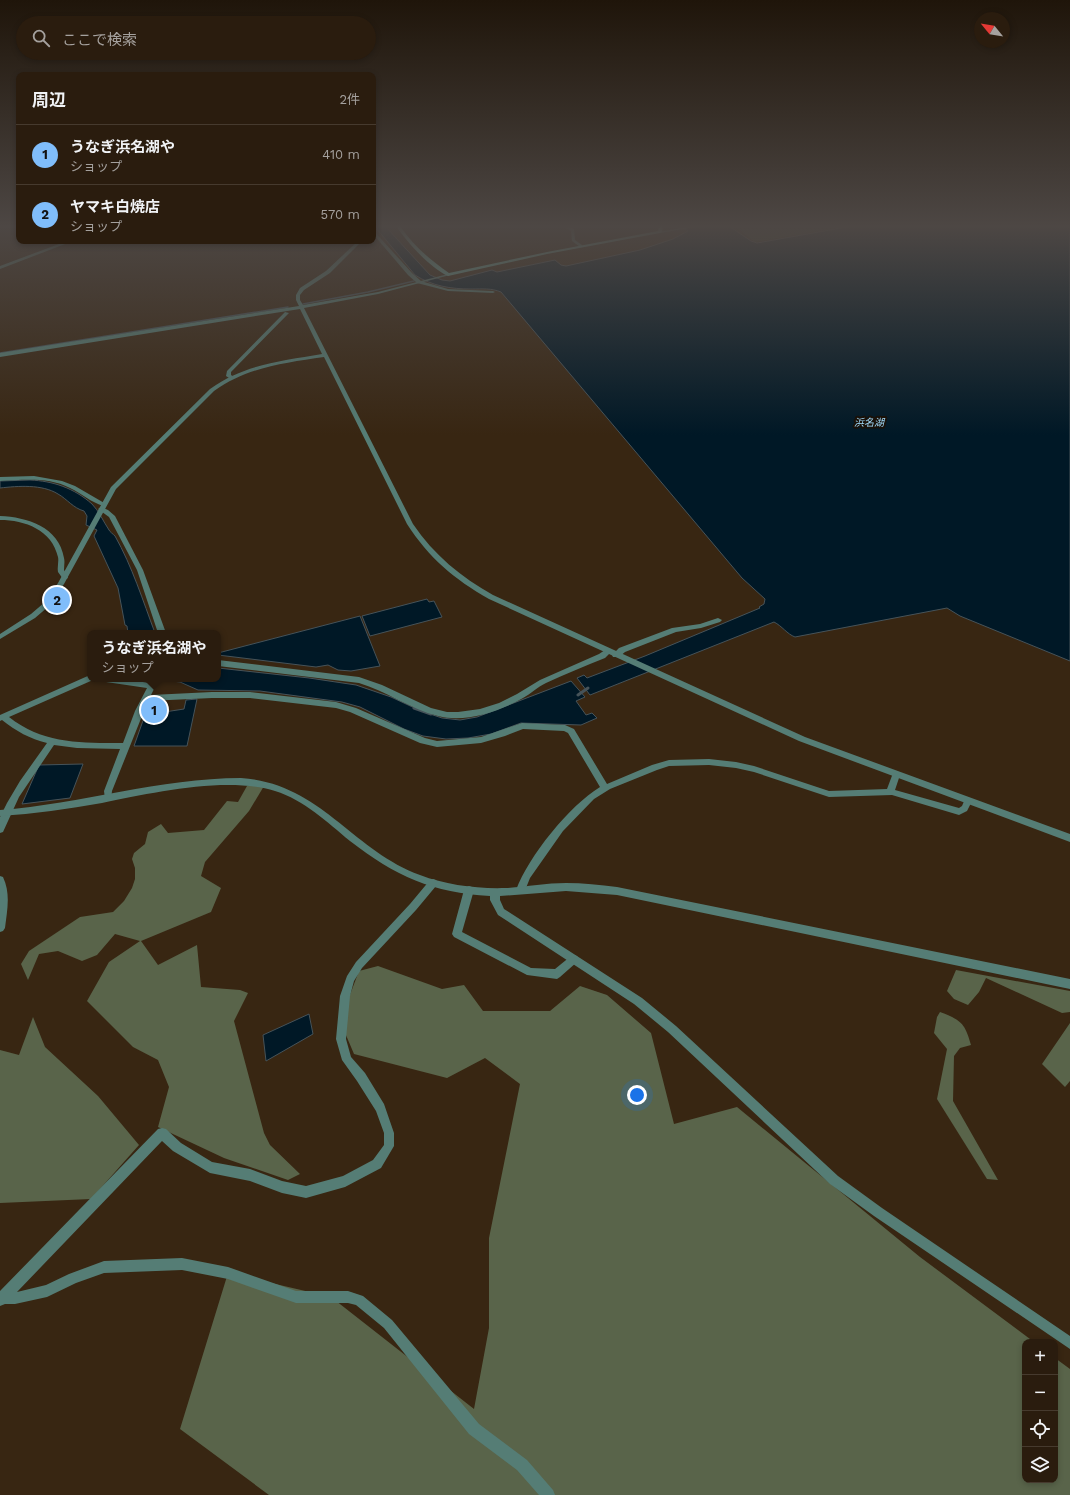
<!DOCTYPE html>
<html lang="ja">
<meta charset="utf-8">
<style>
body{margin:0;font-family:"Work Sans","Noto Sans JP",sans-serif;background:#36291c;color:#f1f3f6}
.controls{position:absolute;right:12px;bottom:12px;display:grid;overflow:hidden;border-radius:8px;box-shadow:0 2px 6px #0003}
.controls button{width:36px;height:36px;display:grid;place-items:center;padding:0;border:0;border-bottom:1px solid #463a2e;background:#2a1c0e;color:#f1f3f6;font:20px sans-serif}
.compass{position:absolute;left:974px;top:12px;width:36px;height:36px;border-radius:50%;background:#2a1c0e;box-shadow:0 2px 6px #0003;rotate:300deg}
.you{position:absolute;left:637px;top:1095px;width:14px;height:14px;margin:-10px;border:3px solid #fff;border-radius:50%;background:#1a73e8;box-shadow:0 0 0 6px #1a73e833}
.badge{display:grid;place-items:center;width:26px;height:26px;border-radius:50%;background:#80bdfa;color:#111;font-size:13px;font-weight:700}
.pin{position:absolute;translate:-50% -50%;border:2px solid #fff;box-shadow:0 1px 4px #0006}
.popup{position:absolute;left:87px;top:630px;width:134px;height:52px;box-sizing:border-box;display:grid;place-content:center;border-radius:8px;background:#2a1c0e;filter:drop-shadow(0 1px 3px #0005);font-size:13px;white-space:nowrap;color:#a5a19e}
.popup b{font-size:15px;color:#f1f3f6}
.popup::after{content:'';position:absolute;left:50%;top:100%;margin-left:-8px;border:8px solid transparent;border-top-color:#2a1c0e}
.list{margin:0;padding:0;list-style:none}
h2{display:flex;justify-content:space-between;align-items:center;height:52px;margin:0;padding:0 16px;font-size:17px}
h2 small{font-size:13px;font-weight:400;color:#a5a19e}
.list li{display:grid;grid-template-columns:26px 1fr auto;gap:12px;align-items:center;box-sizing:border-box;height:60px;padding:0 16px;border-top:1px solid #463a2e}
.list b{display:block;font-size:15px;white-space:nowrap}
.list p{margin:0;font-size:13px;white-space:nowrap;color:#a5a19e}
.list em{font-size:13px;font-style:normal;color:#a5a19e}
.icon{flex:none;width:22px;height:22px;fill:none;stroke:currentColor;stroke-width:2;stroke-linecap:round;stroke-linejoin:round}
.map{position:relative;flex:none;width:1070px;height:1495px;overflow:hidden}
.search{position:absolute;background:#2a1c0e;box-shadow:0 2px 6px #0003;left:16px;top:16px;width:360px;height:44px;display:flex;align-items:center;gap:10px;box-sizing:border-box;padding:0 14px;border-radius:22px;color:#a5a19e;font-size:15px}
.panel{position:absolute;background:#2a1c0e;box-shadow:0 2px 6px #0003;left:16px;top:72px;width:360px;height:172px;border-radius:8px}
.map>svg:first-child{display:block}
.green{fill:#39432b}
.forest{fill:#59644a}
.water{fill:#001826;stroke:#465359}
.lines{fill:none;stroke-linecap:round;stroke-linejoin:round}
.stream-far1{stroke:#465359;stroke-width:1.5}
.stream{stroke:#465359;stroke-width:3}
.minor{fill:#557d75;fill-rule:evenodd}
.tertiary{fill:#557d75;fill-rule:evenodd}
.secondary{fill:#6aaca0;fill-rule:evenodd}
.labels{text-anchor:middle;stroke-width:4;stroke-linejoin:round;paint-order:stroke}
.far-water-label{font-size:10px;font-style:italic;fill:#a0d9f9;stroke:#191109}
</style>
<div class="map">
<svg width="1070" height="1495" viewBox="0 0 1070 1495">
<rect width="100%" height="100%" fill="#382612"/>
<path class="green" d="M735,226H847L756,242L753,241Z"/>
<path class="forest" d="M247,786H264L249,811L205,862L201,876L221,888L211,912L141,941L158,965L197,945L201,987L240,990L248,993L234,1021L264,1133L270,1145L300,1174L288,1180L224,1158L158,1127L169,1087L158,1060L133,1047L87,1001L109,962L140,941L115,934L97,955L82,961L58,951L39,954L28,980L21,964L29,951L80,917L113,912L124,901L132,888L135,879V868L132,859L134,853L145,844L148,832L161,824L168,833L204,830L227,801L238,802Z
M378,966L442,989L464,985L483,1011H550L580,986L607,995L651,1033L674,1124L737,1107L920,1257L1034,1342H1025V1480H1055V1358L1070,1369V1495H269L180,1429L228,1273L331,1297L474,1409L489,1328V1238L520,1084L485,1058L447,1078L354,1054L340,1021L359,971Z
M956,970L1070,991V1012L1062,1013L986,978L979,992L968,1005L954,999L947,991Z
M940,1012C961,1020 965,1023 971,1045L960,1048L954,1056L953,1101L998,1180L987,1179L937,1099L947,1049L934,1033L937,1017Z
M33,1017L45,1047L98,1096L139,1145L91,1199L0,1203V1050L19,1055Z
M1070,1023V1081L1065,1087L1042,1064Z"/>
<path class="water" d="M378,226H385L430,275L442,280L450,281L492,270L497,272L555,260L561,265L566,266L640,250L673,239L688,231L680,226H729L751,241L757,243L852,226H1070V661L960,616L947,608L795,637C787,634 782,626 774,622L590,695L577,678L584,675L587,678L645,656L760,608L759,607L764,604L765,599L742,578L501,292C491,288 483,289 471,289C451,289 432,286 415,275L377,229L379,227Z
M30,480C53,481 74,488 92,504C99,511 103,521 109,530C110,532 113,534 115,536C132,566 143,601 155,633H128L127,626L125,625L118,588L94,536L97,530L86,525L87,516L84,511C73,508 67,499 58,494C42,484 18,486 0,488V481Z
M427,599L429,602L434,601L442,617L370,636L362,616Z
M360,616L380,666L351,671L338,670L328,665L316,667L218,655V653Z
M218,668L309,678L356,685L391,697L421,711L442,718L460,720L477,717L571,681L585,697L576,701L586,715L592,713L597,718L581,725L521,723L491,734L468,738L446,739L423,736L404,729L360,707L342,702L260,691L198,690L180,682L164,680L218,679Z
M197,699L187,746H134L145,715L184,709L186,700Z
M83,764L70,798L22,804L39,765Z
M309,1014L313,1034L266,1061L263,1035Z"/>
<g class="lines">
<path class="stream-far1" d="M303,304L368,292L414,281
M0,353L288,307"/>
<path class="stream" d="M578,695L588,688
M414,708L431,714"/>
<path class="minor" d="M563,226H568L574,229L575,240L582,245V247H580L572,241L571,231Z
M373,230L412,273L421,281L448,289L493,291L495,292L493,293L448,291L417,283L408,275L373,234Z
M67,241H73L0,269V266Z
M285,312L289,313L231,372V375L234,377L233,378H229L226,376L227,371Z
M34,476L62,481L75,486L106,504L103,506C91,502 82,494 70,488C48,477 24,480 0,481V477Z
M101,507L108,510L115,516L143,570L166,633H158L137,570L109,517L98,509Z
M0,516C27,517 59,527 64,558C65,562 64,566 64,570L68,577L67,579H63L58,572C57,567 59,562 58,557C52,530 25,520 0,520Z
M718,618L722,620L720,622L701,628L676,632L625,652L619,657H613L612,655L619,648L672,628L700,624Z
M608,648L612,651L605,658C585,666 565,674 546,683C537,687 531,694 523,698C498,712 465,723 438,716C410,709 386,691 359,683L218,666V660L359,677L382,685L431,708L447,712H458L480,709L499,703L517,694L540,680L599,654Z
M90,675V679H93V680L9,717C43,744 81,743 123,743L135,711L147,688L106,682L102,679H124L149,683L151,679H159L151,695L212,692H250L336,702L356,708L425,738L437,741L481,737L522,723L565,725L574,729L607,784L652,765L669,760L709,759L736,762L754,766L829,791L887,789L893,773H899L900,775L895,790L959,808L962,806L965,799H971L972,801L967,811L959,815L892,795L829,797L754,772L736,768L709,765L669,766L657,770L610,789L594,799L563,831L530,878L524,893L521,894L518,893L516,890C529,856 569,806 600,787L568,733L564,731L523,729L505,736L481,743L437,747L420,743L350,712L336,708L250,698H212L148,701L112,791L111,799H105L104,791L120,749L77,748L54,745L19,797L3,832L0,833V817L7,803L20,781L47,743C30,739 16,731 2,720L0,721V715Z
M0,876L3,877C11,894 7,911 5,928L3,931L0,932Z
M433,879L436,880L438,883L436,886L416,910L362,968L354,981L350,996L346,1039L351,1057L365,1073L384,1104L394,1133V1146L381,1168L345,1187L306,1198L282,1193L250,1181L210,1173L173,1151L162,1141L17,1292L46,1285L69,1274L104,1261L182,1258L228,1267L296,1291H348L363,1296L392,1320L479,1424L527,1460L553,1490L555,1495H539L517,1470L469,1434L384,1328L356,1305L348,1303H296L228,1279L182,1270L104,1273L76,1283L47,1297L15,1304H5L0,1306V1291L158,1129L162,1128L166,1129L181,1143L212,1162L250,1169L282,1181L306,1186L343,1176L373,1160L384,1145V1133L376,1111L357,1081L342,1060L336,1039L340,996L347,976L356,962L410,904L430,880Z
M469,886L472,887L474,890L462,932L531,968L555,969L571,956L574,955L577,956L579,959L577,962L560,977L557,979L527,975L454,937L452,934L464,890L466,887Z"/>
<path class="tertiary" d="M694,226H702L660,233L658,232Z
M358,241H362L330,273L304,290L300,295V300L303,305L378,292L448,274L450,275L378,294L304,308L413,524C434,555 461,577 493,595L805,737L1070,834V842L799,741L489,599C454,579 429,558 407,524L324,357C284,363 248,367 214,391L116,489L64,584L49,606L35,618L0,639V634L31,614L45,602L58,583L111,487L210,389C245,364 282,361 322,354L300,309L0,357V353L299,306L296,300V295L300,288L326,271Z
M241,778C320,783 352,850 420,875C446,885 477,889 506,888C526,887 546,883 566,883C583,883 600,885 617,887L1070,979V989L617,895L566,891L500,896V900L504,909L642,998L676,1026L838,1176L882,1208L1070,1336V1349L874,1216L830,1184L668,1032L634,1004L498,915L490,900V896C433,893 395,876 350,841C327,822 304,800 275,791C226,776 152,793 102,803C68,809 34,814 0,816V810C81,804 160,778 241,778Z"/>
<path class="secondary" d="M396,226H400C413,245 430,260 449,273L547,252L658,231L659,226H663L662,232L660,233L547,254L448,276C429,267 408,243 396,226Z"/>
</g>
<linearGradient id="sky" x2="0" y2="1"><stop stop-color="#1f150a"/><stop offset="0.52" stop-color="#4d4744"/><stop offset="1" stop-color="#4d4744" stop-opacity="0"/></linearGradient>
<rect width="1070" height="435" fill="url(#sky)"/>
<g class="labels">
<g class="far-water-label">
<text x="869" y="426">浜名湖</text>
</g>
</g>
</svg>
<div class="controls">
<button>+</button>
<button>−</button>
<button><svg class="icon" aria-label="locate" viewBox="0 0 24 24"><circle cx="12" cy="12" r="6"/><path d="M12 2v4M12 18v4M2 12h4M18 12h4"/></svg></button>
<button><svg class="icon" aria-label="layers" viewBox="0 0 24 24"><path d="M12 4l9 5-9 5-9-5zM3 14l9 5 9-5"/></svg></button>
</div>
<svg class="compass" viewBox="-18 -18 36 36"><path d="M0-13l5 13h-10z" fill="#e53935"/><path d="M0 13l5-13h-10z" fill="#a5a19e"/></svg>
<div class="you"></div>
<div class="pin badge" style="left:154px;top:710px">1</div>
<div class="popup"><b>うなぎ浜名湖や</b>ショップ</div>
<div class="pin badge" style="left:57px;top:600px">2</div>
<div class="search"><svg class="icon" aria-label="search" viewBox="0 0 24 24"><circle cx="10" cy="10" r="6"/><path d="M15 15l6 6"/></svg>ここで検索</div>
<section class="panel">
<h2>周辺<small>2件</small></h2>
<ul class="list">
<li><span class="badge">1</span><div><b>うなぎ浜名湖や</b><p>ショップ</p></div><em>410 m</em></li>
<li><span class="badge">2</span><div><b>ヤマキ白焼店</b><p>ショップ</p></div><em>570 m</em></li>
</ul>
</section>
</div>
